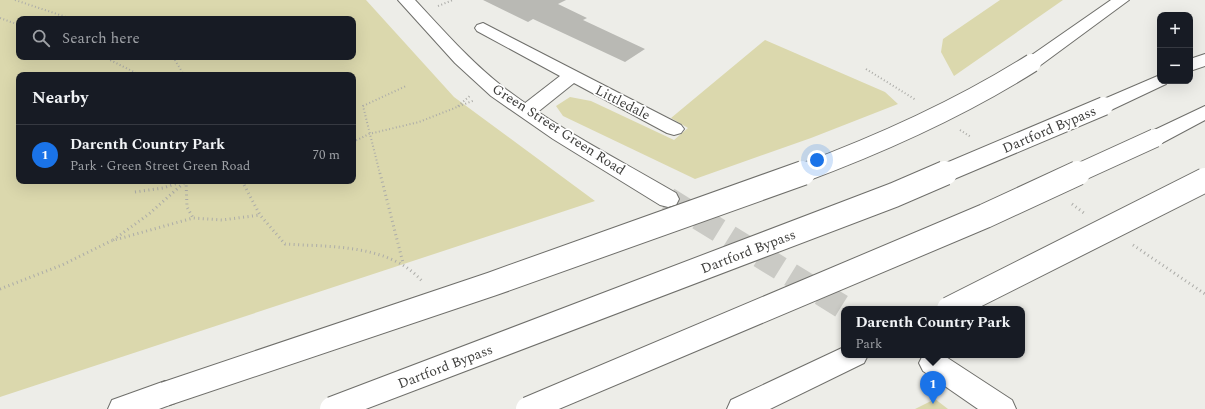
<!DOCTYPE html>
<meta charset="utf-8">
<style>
body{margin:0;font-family:Spectral,serif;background:#242831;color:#f1f3f6}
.controls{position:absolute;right:12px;top:12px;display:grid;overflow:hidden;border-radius:8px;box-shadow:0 4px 16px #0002}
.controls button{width:36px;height:36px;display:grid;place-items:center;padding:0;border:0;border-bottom:1px solid #363941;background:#171b24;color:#f1f3f6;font:20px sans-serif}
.you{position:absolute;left:817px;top:160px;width:14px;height:14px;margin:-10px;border:3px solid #fff;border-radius:50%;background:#1a73e8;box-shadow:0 0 0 6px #1a73e833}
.badge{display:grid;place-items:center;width:26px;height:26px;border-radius:50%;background:#1a73e8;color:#fff;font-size:13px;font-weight:700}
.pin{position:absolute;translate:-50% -33px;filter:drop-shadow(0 1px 2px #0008)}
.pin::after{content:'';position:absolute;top:21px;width:14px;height:12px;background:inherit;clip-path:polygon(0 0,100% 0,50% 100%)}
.popup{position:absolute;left:841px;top:306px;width:184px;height:52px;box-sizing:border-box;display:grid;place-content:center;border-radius:8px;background:#171b24;filter:drop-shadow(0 1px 3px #0005);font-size:13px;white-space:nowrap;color:#9ea1a6}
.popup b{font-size:15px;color:#f1f3f6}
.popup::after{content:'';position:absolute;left:50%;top:100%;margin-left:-8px;border:8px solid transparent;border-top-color:#171b24}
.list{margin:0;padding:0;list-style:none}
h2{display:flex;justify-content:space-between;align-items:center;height:52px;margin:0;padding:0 16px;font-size:17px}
h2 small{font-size:13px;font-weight:400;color:#9ea1a6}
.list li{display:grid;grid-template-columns:26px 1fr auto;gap:12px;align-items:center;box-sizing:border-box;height:60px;padding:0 16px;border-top:1px solid #363941}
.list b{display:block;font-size:15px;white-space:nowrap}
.list p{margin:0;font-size:13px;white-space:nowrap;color:#9ea1a6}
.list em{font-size:13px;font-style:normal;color:#9ea1a6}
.icon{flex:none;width:22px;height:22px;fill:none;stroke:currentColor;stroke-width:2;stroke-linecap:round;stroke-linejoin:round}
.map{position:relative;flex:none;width:1205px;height:409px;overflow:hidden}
.search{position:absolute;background:#171b24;box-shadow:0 4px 16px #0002;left:16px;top:16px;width:340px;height:44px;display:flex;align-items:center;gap:10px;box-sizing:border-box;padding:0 14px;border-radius:8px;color:#9ea1a6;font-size:15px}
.panel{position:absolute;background:#171b24;box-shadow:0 4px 16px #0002;left:16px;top:72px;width:340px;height:112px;border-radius:8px}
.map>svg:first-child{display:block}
.green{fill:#dbd8ad;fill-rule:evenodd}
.building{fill:#b9b9b4}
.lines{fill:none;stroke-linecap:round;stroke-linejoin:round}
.secondary-tunnel{stroke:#cacac5;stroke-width:24;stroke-dasharray:24 12;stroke-linecap:butt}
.minor-casing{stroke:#6f6f6b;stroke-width:2}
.secondary-casing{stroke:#6f6f6b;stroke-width:2}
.trunk-casing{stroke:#6f6f6b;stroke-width:2}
.path-far1{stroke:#acaca8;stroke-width:2;stroke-dasharray:1 2.5;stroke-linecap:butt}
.path{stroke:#acaca8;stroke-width:3;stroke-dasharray:1 3.5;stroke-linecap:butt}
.minor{fill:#fff;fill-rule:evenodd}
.secondary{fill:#fff;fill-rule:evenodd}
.trunk{fill:#fff;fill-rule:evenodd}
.trunk-bridge-far1-casing{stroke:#6f6f6b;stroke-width:20;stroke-linecap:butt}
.trunk-bridge-casing{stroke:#6f6f6b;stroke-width:26;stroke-linecap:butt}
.trunk-bridge-far1{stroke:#fff;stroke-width:18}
.trunk-bridge{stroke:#fff;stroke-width:24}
.labels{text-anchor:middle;stroke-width:3.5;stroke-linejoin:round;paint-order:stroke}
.street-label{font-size:14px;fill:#3d3d3b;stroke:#fff}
</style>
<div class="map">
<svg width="1205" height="409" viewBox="0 0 1205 409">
<rect width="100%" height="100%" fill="#edede8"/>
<path class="green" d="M0,0H366L454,97L595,201L0,397ZM19,19H353V57H19ZM19,75H353V181H19Z
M1000,0H1063L954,76L941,52L943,39Z
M765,40L885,92L898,104L811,138L695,179L563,116L556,106L570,97L591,101L674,140L688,128L671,118Z
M935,399L948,409H915Z"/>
<path class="building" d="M483,0H566L558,4L587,18L583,20L645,49L625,62L533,19L528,22Z"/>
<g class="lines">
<path class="secondary-tunnel" d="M668,199L846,309"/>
<defs>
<path id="minor" d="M483,23L681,125L684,129L681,133L674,135L667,133L574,83L534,115L527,117L520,115L517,111L520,107L560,76L477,31L475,28L477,25Z"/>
<path id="secondary" d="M398,0H415C443,30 470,61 503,87C556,128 618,159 676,193L679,199L676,205L668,207L660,205L553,139L491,96L455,63Z
M923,355H943L1012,400L1016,409H978L923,371L919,363Z"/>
<path id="trunk" d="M1111,0H1129L1038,67L1032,68L1026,67L1023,63L1026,59Z
M1205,54V66L1190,71V59Z
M1160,75V81H1168L1166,84L1111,110L1104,112L1097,110L1095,106L1097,102Z
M1205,106V120L1162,143L1155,144L1148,143L1145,138L1148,133Z
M844,347V355H868L864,363L770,409H727L731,400Z
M165,381L175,385L179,394L175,403L159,409H108L112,400Z"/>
</defs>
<use href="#minor" class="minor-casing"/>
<use href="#secondary" class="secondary-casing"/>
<use href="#trunk" class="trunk-casing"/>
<path class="path-far1" d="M15,0L72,19
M438,6L453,0
M0,18L19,25
M104,57L140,75
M173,57L184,75
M866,69L916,100
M458,106L471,95
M960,130L971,137
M353,142L369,134L419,122L475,100
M380,174L363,106L406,86"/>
<path class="path" d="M380,173L403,263
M186,181L187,207L193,218
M242,181L260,215L285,244C331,247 389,244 422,281
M135,192L163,188L184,181
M1072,204L1084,213
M113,240L149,214L186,181
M1133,245L1205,294
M0,289L62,265L111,241L193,218L222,220L260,215"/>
<use href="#minor" class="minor"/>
<use href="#secondary" class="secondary"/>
<use href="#trunk" class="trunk"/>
<defs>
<path id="trunk-bridge-far1" d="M800,174C881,144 959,109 1032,63
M943,174L1104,106
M1076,174L1155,138"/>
<path id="trunk-bridge" d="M949,309L1205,180
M165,394L492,284L803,173
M332,409L894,195L945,173
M528,409L985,216L1078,173"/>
</defs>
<use href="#trunk-bridge-far1" class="trunk-bridge-far1-casing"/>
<use href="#trunk-bridge" class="trunk-bridge-casing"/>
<use href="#trunk-bridge-far1" class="trunk-bridge-far1"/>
<use href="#trunk-bridge" class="trunk-bridge"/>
</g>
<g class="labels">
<g class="street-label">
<text transform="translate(623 102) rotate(27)" y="5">Littledale</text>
<text transform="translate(559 129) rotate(33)" y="5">Green Street Green Road</text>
<text transform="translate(1049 129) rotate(-23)" y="5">Dartford Bypass</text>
<text transform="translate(748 251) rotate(-21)" y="5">Dartford Bypass</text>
<text transform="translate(445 366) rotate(-21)" y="5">Dartford Bypass</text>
</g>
</g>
</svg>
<div class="controls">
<button>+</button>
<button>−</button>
</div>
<div class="you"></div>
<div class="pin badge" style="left:933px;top:404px">1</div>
<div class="popup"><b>Darenth Country Park</b>Park</div>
<div class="search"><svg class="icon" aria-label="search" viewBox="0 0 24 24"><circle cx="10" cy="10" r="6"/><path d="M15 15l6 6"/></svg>Search here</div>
<section class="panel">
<h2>Nearby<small></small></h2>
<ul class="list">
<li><span class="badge">1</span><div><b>Darenth Country Park</b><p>Park · Green Street Green Road</p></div><em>70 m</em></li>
</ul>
</section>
</div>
